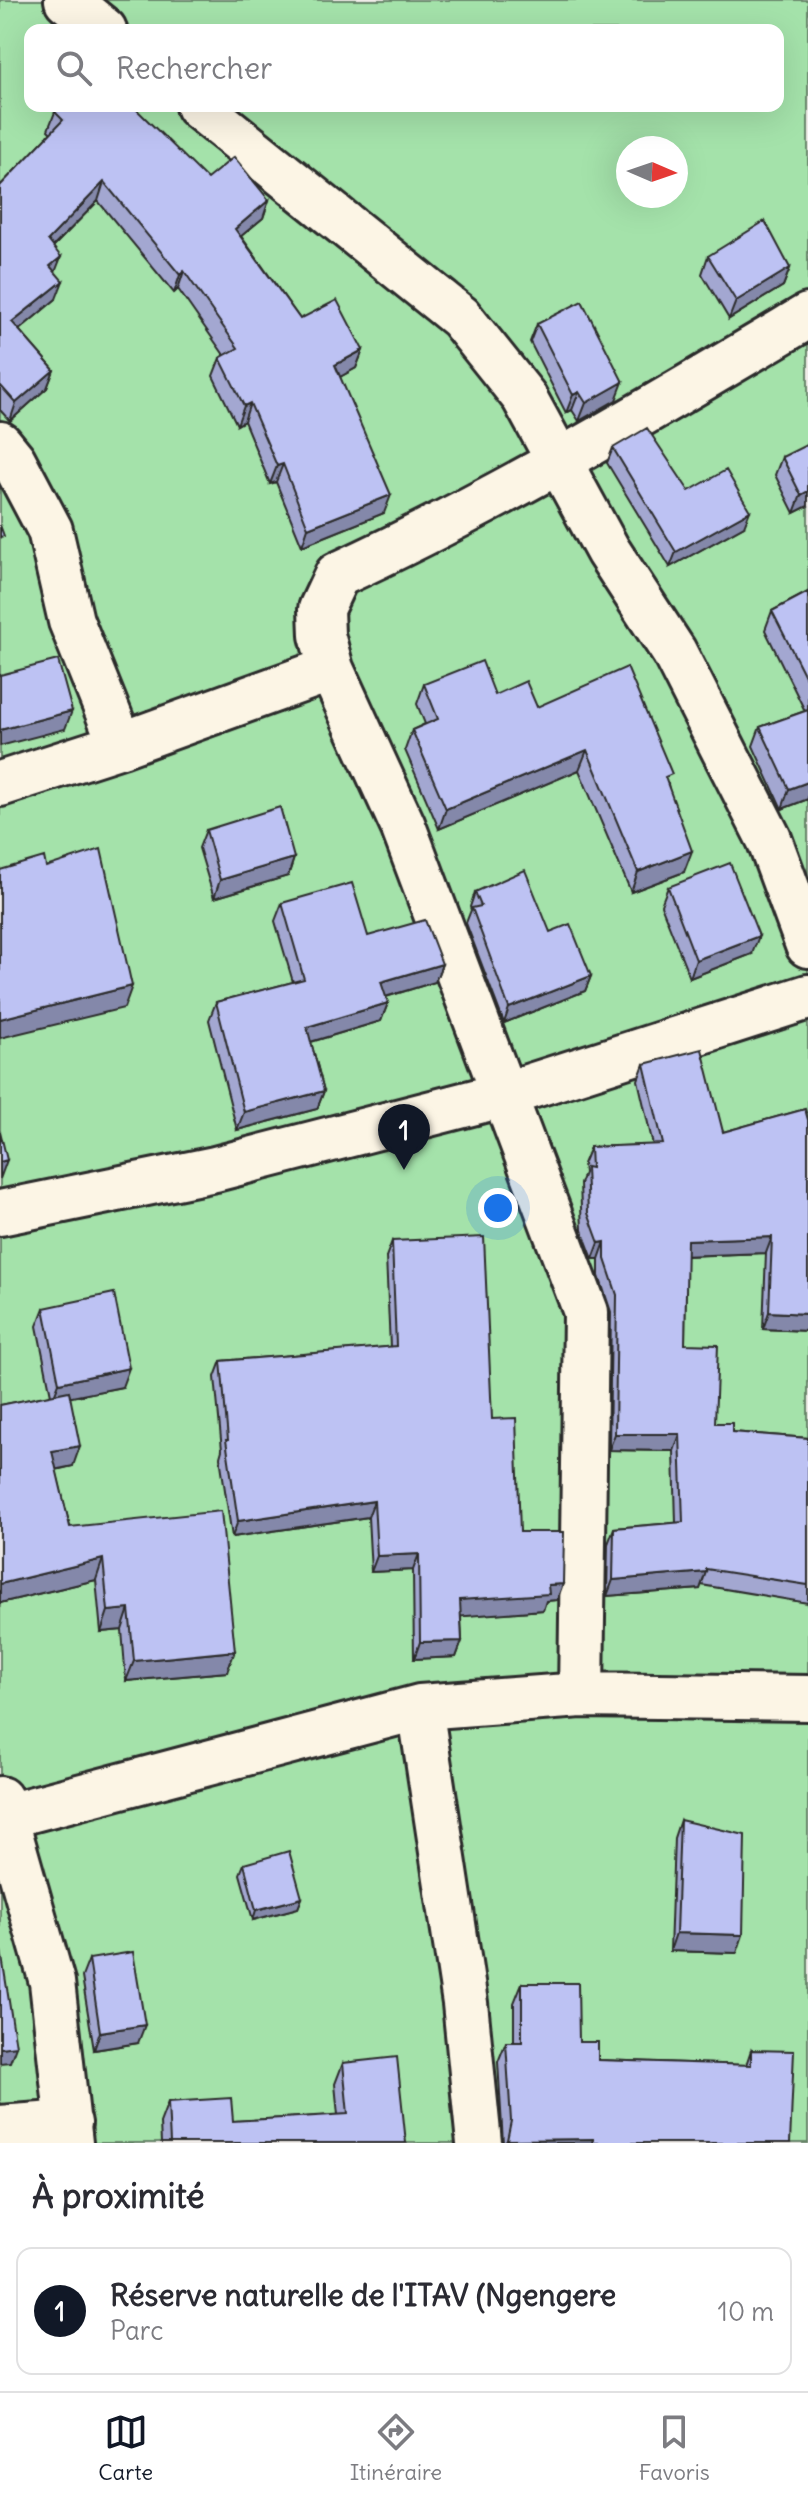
<!DOCTYPE html>
<html lang="fr">
<meta charset="utf-8">
<style>
body{margin:0;font-family:Delius,sans-serif;background:#f2f2f3;color:#2b2b33}
.compass{position:absolute;left:616px;top:136px;width:72px;height:72px;border-radius:50%;background:#fff;box-shadow:0 8px 32px #0002;rotate:92deg}
.you{position:absolute;left:498px;top:1208px;width:28px;height:28px;margin:-20px;border:6px solid #fff;border-radius:50%;background:#1a73e8;box-shadow:0 0 0 12px #1a73e833}
.badge{display:grid;place-items:center;width:52px;height:52px;border-radius:50%;background:#111827;color:#fff;font-size:26px;font-weight:700}
.pin{position:absolute;translate:-50% -66px;filter:drop-shadow(0 2px 4px #0008)}
.pin::after{content:'';position:absolute;top:42px;width:28px;height:24px;background:inherit;clip-path:polygon(0 0,100% 0,50% 100%)}
.list{margin:0;padding:0;list-style:none}
h2{display:flex;justify-content:space-between;align-items:center;height:104px;margin:0;padding:0 32px;font-size:34px}
h2 small{font-size:26px;font-weight:400;color:#7c7c81}
.list li{display:grid;grid-template-columns:52px 1fr auto;gap:24px;align-items:center;box-sizing:border-box;height:128px;margin:0 16px 16px;padding:0 16px;border:2px solid #e1e1e2;border-radius:16px}
.list b{display:block;font-size:30px;white-space:nowrap}
.list p{margin:0;font-size:26px;white-space:nowrap;color:#7c7c81}
.list em{font-size:26px;font-style:normal;color:#7c7c81}
.icon{flex:none;width:44px;height:44px;fill:none;stroke:currentColor;stroke-width:2;stroke-linecap:round;stroke-linejoin:round}
.map{position:relative;flex:none;width:808px;height:2143px;overflow:hidden}
.search{position:absolute;background:#fff;box-shadow:0 8px 32px #0002;left:24px;right:24px;top:24px;height:88px;display:flex;align-items:center;gap:20px;box-sizing:border-box;padding:0 28px;border-radius:16px;color:#7c7c81;font-size:30px}
.sheet{height:248px;background:#fff}
nav{display:flex;justify-content:space-around;align-items:center;box-sizing:border-box;height:112px;border-top:2px solid #e1e1e2;background:#fff;font-size:22px;color:#7c7c81}
nav a{display:grid;justify-items:center;gap:4px}
nav .on{color:#111827}
.map>svg:first-child{display:block}
.green{fill:#a4e2aa;stroke:#68866a;stroke-width:2;fill-rule:evenodd}
.lines{fill:none;stroke-linecap:round;stroke-linejoin:round}
.minor-casing{stroke:#2b2b2b;stroke-width:50}
.minor{stroke:#fcf5e5;stroke-width:44}
.wall{fill:#a3a7d1;stroke:#2b2b2b;stroke-width:2}
.shaded-wall{fill:#8488aa;stroke:#2b2b2b;stroke-width:2}
.building{fill:#bdc2f3;stroke:#2b2b2b;stroke-width:2}
</style>
<div class="map">
<svg width="808" height="2143" viewBox="0 0 808 2143">
<rect width="100%" height="100%" fill="#efebe8"/>
<filter id="ink" filterUnits="userSpaceOnUse"><feTurbulence type="fractalNoise" baseFrequency=".0125" numOctaves="2"/><feDisplacementMap in="SourceGraphic" scale="16" xChannelSelector="R" yChannelSelector="G"/><feConvolveMatrix kernelMatrix="1 2 1 2 8 2 1 2 1" color-interpolation-filters="sRGB"/></filter>
<g filter="url(#ink)">
<path class="green" d="M0,0H808V2143H0ZM30,30H778V106H30ZM628,148H676V196H628Z"/>
<g class="lines">
<defs>
<path id="minor" d="M67,0L104,30
M198,106L460,317L524,397L608,551L674,652L769,839L808,945
M0,444L13,460L50,530L71,621L121,745
M0,784L121,745L331,669
M0,1213L215,1169L506,1094L808,997
M581,1695L586,1312L403,826L331,669L322,635L321,609L337,575C500,500 653,408 808,316
M420,1707L465,2003L479,2143
M0,1799L52,1982L70,2143
M7,1816L420,1707L581,1695L808,1698
M0,2128L69,2123"/>
</defs>
<use href="#minor" class="minor-casing"/>
<use href="#minor" class="minor"/>
</g>
<path class="wall" d="M55,112L207,179L269,200L263,218L241,236L300,319L363,350L356,368L340,377L384,513L302,546L276,482L270,484L244,421L237,425L213,376L220,358L224,355L178,289L174,293L98,201L53,247L56,299L19,330L54,370L47,388L10,421L0,410V186L51,133L48,130Z
M708,256L790,268L783,286L729,319L702,274Z
M537,324L616,400L579,421L572,410L566,413L530,342Z
M613,448L689,491L744,526L670,567L607,463Z
M782,457L808,506L794,513L775,475Z
M808,592V799L782,809L753,746L760,727L805,711L765,630L772,611Z
M424,684L495,695L537,707L668,784L684,872L631,892L579,770L439,829L405,750L412,730L425,724L417,704Z
M206,830L294,858L288,876L214,898L199,848Z
M668,887L752,954L690,978L661,905Z
M475,892L550,932L591,976L585,991L504,1023L466,923L471,910L470,907Z
M282,903L442,964L435,982L386,997L388,1003L381,1021L311,1042L324,1091L317,1109L237,1130L209,1020L216,1002L293,982L275,921Z
M644,1064L723,1132L805,1109L808,1331L763,1329L766,1253L686,1256L685,1344L715,1423L732,1432L808,1438V1603L701,1585L700,1589L607,1596L608,1544L614,1528L676,1523L674,1451L609,1450L611,1312L599,1276V1259H593L582,1230L580,1184L584,1173L583,1164L590,1147L653,1145L638,1080Z
M392,1241L492,1419L520,1532L557,1600L546,1601L543,1610L461,1616L462,1641L456,1657L414,1659L413,1570L371,1572L368,1517L232,1537L220,1457L222,1450L215,1377L221,1361L390,1347L386,1257Z
M44,1308L122,1387L70,1397L73,1466L56,1470L70,1527L227,1672L126,1681L122,1630L101,1632L96,1580L0,1603V1405L51,1395L37,1326Z
M680,1820L737,1953L670,1951L674,1838Z
M244,1864L302,1898L298,1908L253,1920L240,1874Z
M89,1959L138,2043L94,2050L82,1977Z
M522,1983L579,2042L598,2060L746,2065L751,2050L790,2143H503L498,2062L506,2042H514V2003Z
M343,2063L406,2143H161L160,2123L168,2102L233,2121L338,2115L335,2084Z"/>
<path class="shaded-wall" d="M104,182L98,201L42,258L48,240Z
M269,200L263,218L228,247L235,229Z
M61,257L54,275L50,266Z
M790,268L783,286L729,319L736,301Z
M184,271L178,289L174,293L180,275Z
M63,281L56,299L6,341L12,322Z
M363,350L356,368L329,383L335,365Z
M54,370L47,388L10,421L16,403Z
M623,382L616,400L579,421L586,403Z
M579,392L572,410L566,413L573,395Z
M250,403L244,421L237,425L244,406Z
M283,464L276,482L270,484L277,466Z
M808,491V506L794,513L801,495Z
M391,495L384,513L302,546L308,528Z
M750,511L744,526L670,567L676,552Z
M72,711L65,729L0,746V730Z
M587,750L579,770L439,829L446,809Z
M808,782V799L782,809L789,789Z
M692,851L684,872L631,892L638,872Z
M294,858L288,876L214,898L220,880Z
M759,936L752,954L690,978L696,960Z
M442,964L435,982L375,1000L381,982Z
M591,976L585,991L504,1023L509,1008Z
M132,986L124,1008L0,1038V1019Z
M388,1003L381,1021L300,1045L307,1027Z
M324,1091L317,1109L237,1130L244,1112Z
M7,1160L0,1179V1162Z
M772,1237L766,1253L680,1256L687,1240Z
M605,1242L599,1259H593L599,1243Z
M769,1312L808,1314V1331L763,1329Z
M129,1368L122,1387L52,1401L59,1383Z
M615,1434H680L674,1451L609,1450Z
M80,1446L73,1466L44,1472L52,1451Z
M374,1501L368,1517L232,1537L238,1521Z
M419,1554L413,1570L371,1572L377,1556Z
M103,1559L96,1580L0,1603V1584Z
M706,1572L700,1589L607,1596L613,1580Z
M563,1584L557,1600L546,1601L543,1610L454,1617L460,1600L548,1585Z
M129,1609L122,1630L101,1632L108,1611Z
M462,1641L456,1657L414,1659L420,1642Z
M235,1651L227,1672L126,1681L134,1661Z
M302,1898L298,1908L253,1920L256,1910Z
M676,1933L743,1935L737,1953L670,1951Z
M145,2025L138,2043L94,2050L100,2032Z
M16,2046L10,2062L0,2063V2048Z
M593,2139L592,2143H505L507,2140Z"/>
<path class="building" d="M61,106H133L207,179L234,157L269,200L235,229L300,319L337,300L363,350L335,365L391,495L308,528L283,464L277,466L250,403L244,406L220,358L238,348L184,271L180,275L104,182L48,240L61,257L50,266L63,281L12,322L54,370L16,403L0,385V186L63,120L55,112Z
M765,221L790,268L736,301L708,256Z
M582,301L623,382L586,403L579,392L573,395L537,324Z
M647,428L689,491L726,470L750,511L676,552L613,448Z
M808,444V491L801,495L782,457Z
M0,525L4,536L0,537Z
M808,592V682L772,611Z
M58,660L72,711L0,730V675Z
M482,661L495,695L526,681L537,707L627,667L672,774L665,777L692,851L638,872L587,750L446,809L412,730L438,719L424,684Z
M808,710V782L789,789L760,727Z
M280,807L294,858L220,880L206,830Z
M101,849L132,986L0,1019V870L44,857L46,867Z
M730,863L759,936L696,960L668,887Z
M525,870L550,932L570,924L591,976L509,1008L472,908L481,906L475,892Z
M352,883L368,936L425,920L442,964L381,982L388,1003L307,1027L324,1091L244,1112L216,1002L304,979L282,903Z
M702,1049L723,1132L805,1109L808,1120V1314L769,1312L772,1237L687,1240L685,1344L718,1345L715,1423H732V1432L808,1438V1585L706,1569V1572L613,1580L614,1528L683,1522L680,1434H615L617,1295L605,1259V1242L599,1243L588,1213L586,1167L591,1168L590,1147L663,1144L644,1064Z
M0,1131L7,1160L0,1162Z
M484,1237L492,1419L516,1418L520,1532H564L563,1584L548,1585L549,1594L460,1600L462,1641L420,1642L419,1554L377,1556L374,1501L238,1521L226,1440H228L221,1361L396,1346L392,1241Z
M114,1293L129,1368L59,1383L44,1308Z
M69,1391L80,1446L52,1451L70,1527L221,1511L235,1651L134,1661L129,1609L108,1611L103,1559L0,1584V1405Z
M680,1820L745,1835L743,1935L676,1933Z
M289,1851L302,1898L256,1910L244,1864Z
M0,1944L16,2046L0,2048Z
M133,1952L145,2025L100,2032L89,1959Z
M522,1983H578L579,2042H598V2060L751,2065V2050L794,2051L790,2143H593V2139L507,2140L511,2121L506,2042H522Z
M397,2057L406,2143H170L168,2102L231,2098L233,2121L348,2114L343,2063Z"/>
</g>
</svg>
<svg class="compass" viewBox="-18 -18 36 36"><path d="M0-13l5 13h-10z" fill="#e53935"/><path d="M0 13l5-13h-10z" fill="#7c7c81"/></svg>
<div class="you"></div>
<div class="pin badge" style="left:404px;top:1170px">1</div>
<div class="search"><svg class="icon" aria-label="search" viewBox="0 0 24 24"><circle cx="10" cy="10" r="6"/><path d="M15 15l6 6"/></svg>Rechercher</div>
</div>
<section class="sheet">
<h2>À proximité<small></small></h2>
<ul class="list">
<li><span class="badge">1</span><div><b>Réserve naturelle de l'ITAV (Ngengere</b><p>Parc</p></div><em>10 m</em></li>
</ul>
</section>
<nav>
<a class="on"><svg class="icon" aria-label="map" viewBox="0 0 24 24"><path d="M3 6l6-2 6 2 6-2v14l-6 2-6-2-6 2zM9 4v14M15 6v14"/></svg>Carte</a>
<a><svg class="icon" aria-label="directions" viewBox="0 0 24 24"><path d="M12 3l9 9-9 9-9-9zM9 14v-3h6M13 9l2 2-2 2"/></svg>Itinéraire</a>
<a><svg class="icon" aria-label="saved" viewBox="0 0 24 24"><path d="M7 4h10v16l-5-4-5 4z"/></svg>Favoris</a>
</nav>
